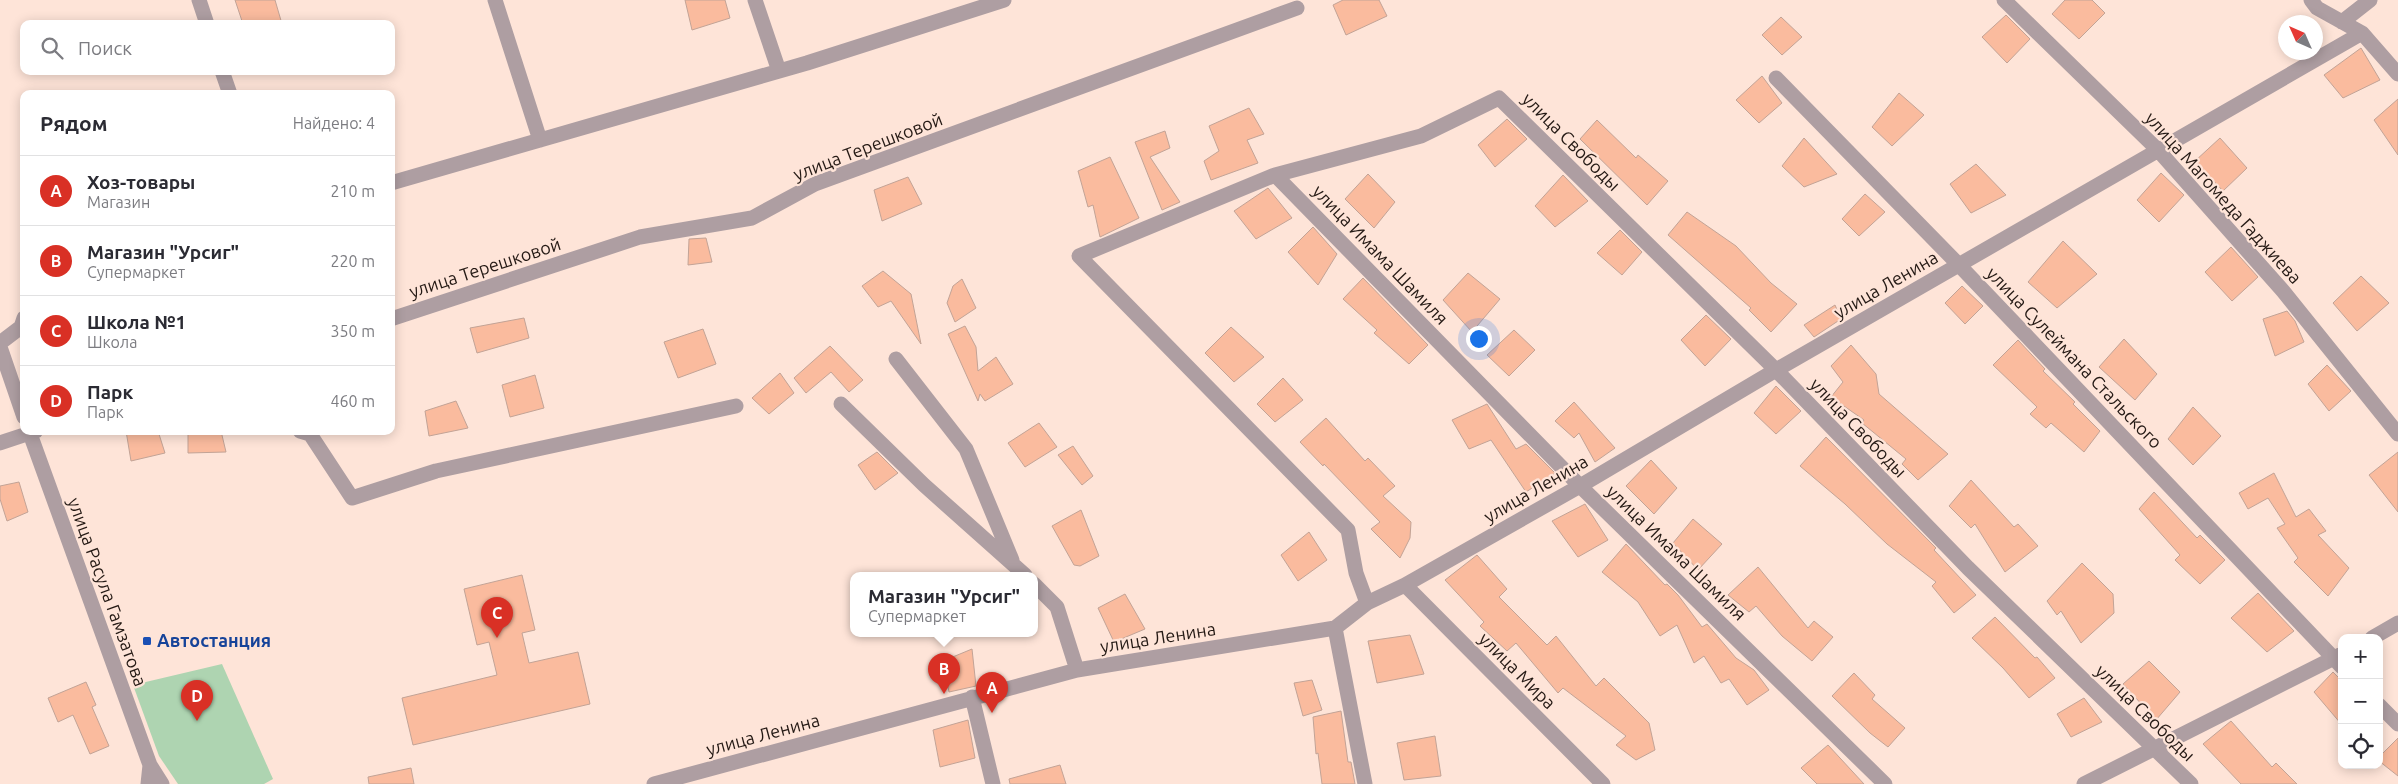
<!DOCTYPE html>
<html lang="ru">
<meta charset="utf-8">
<style>
body{margin:0;font-family:Ubuntu,sans-serif;background:#f7f7f7;color:#2b2b33}
.controls{position:absolute;right:15px;bottom:15px;display:grid;overflow:hidden;border-radius:10px;box-shadow:0 2px 12px #0003}
.controls button{width:45px;height:45px;display:grid;place-items:center;padding:0;border:0;border-bottom:1px solid #e1e1e2;background:#fff;color:#2b2b33;font:25px sans-serif}
.compass{position:absolute;left:2278px;top:15px;width:45px;height:45px;border-radius:50%;background:#fff;box-shadow:0 2px 12px #0003;rotate:315deg}
.you{position:absolute;left:1478px;top:338px;width:18px;height:18px;margin:-12px;border:4px solid #fff;border-radius:50%;background:#1a73e8;box-shadow:0 0 0 8px #1a73e833}
.badge{display:grid;place-items:center;width:32px;height:32px;border-radius:50%;background:#d93025;color:#fff;font-size:16px;font-weight:700}
.pin{position:absolute;translate:-50% -41px;filter:drop-shadow(0 1px 2px #0008)}
.pin::after{content:'';position:absolute;top:26px;width:18px;height:15px;background:inherit;clip-path:polygon(0 0,100% 0,50% 100%)}
.popup{position:absolute;left:850px;top:572px;width:188px;height:65px;box-sizing:border-box;display:grid;place-content:center;border-radius:10px;background:#fff;filter:drop-shadow(0 1px 4px #0005);font-size:16px;white-space:nowrap;color:#7c7c81}
.popup b{font-size:19px;color:#2b2b33}
.popup::after{content:'';position:absolute;left:50%;top:100%;margin-left:-10px;border:10px solid transparent;border-top-color:#fff}
.list{margin:0;padding:0;list-style:none}
h2{display:flex;justify-content:space-between;align-items:center;height:65px;margin:0;padding:0 20px;font-size:21px}
h2 small{font-size:16px;font-weight:400;color:#7c7c81}
.list li{display:grid;grid-template-columns:32px 1fr auto;gap:15px;align-items:center;box-sizing:border-box;height:70px;padding:0 20px;border-top:1px solid #e1e1e2}
.list b{display:block;font-size:19px;white-space:nowrap}
.list p{margin:0;font-size:16px;white-space:nowrap;color:#7c7c81}
.list em{font-size:16px;font-style:normal;color:#7c7c81}
.icon{flex:none;width:28px;height:28px;fill:none;stroke:currentColor;stroke-width:2;stroke-linecap:round;stroke-linejoin:round}
.map{position:relative;flex:none;width:2398px;height:784px;overflow:hidden}
.search{position:absolute;background:#fff;box-shadow:0 2px 12px #0003;left:20px;top:20px;width:375px;height:55px;display:flex;align-items:center;gap:12px;box-sizing:border-box;padding:0 18px;border-radius:10px;color:#7c7c81;font-size:19px}
.panel{position:absolute;background:#fff;box-shadow:0 2px 12px #0003;left:20px;top:90px;width:375px;height:345px;border-radius:10px}
.map>svg:first-child{display:block}
.green{fill:#aed4b1}
.building{fill:#fabb9e;stroke:#c2a396}
.lines{fill:none;stroke-linecap:round;stroke-linejoin:round}
.minor{stroke:#ae9ea2;stroke-width:15}
.transit-dot{fill:#1a4fb4;stroke:#fee4d8;stroke-width:2}
.labels{text-anchor:middle;stroke-width:4.5;stroke-linejoin:round;paint-order:stroke}
.street-label{font-size:18px;fill:#241914;stroke:#fee4d8}
.transit-label{font-size:18px;font-weight:bold;fill:#164399;stroke:#fee4d8;text-anchor:start}
</style>
<div class="map">
<svg width="2398" height="784" viewBox="0 0 2398 784">
<rect width="100%" height="100%" fill="#fee4d8"/>
<path class="green" d="M222,664L273,779L264,784H178L159,756L133,685Z"/>
<path class="building" d="M235,0H275L282,24H243Z
M685,0H725L730,18L692,30Z
M1343,0H1379L1387,16L1346,35L1333,5Z
M2065,0H2092L2105,13L2079,39L2052,14Z
M2006,15L2030,39L2007,63L1982,37Z
M1781,17L1802,37L1782,55L1762,35Z
M2361,48L2380,80L2343,98L2324,75Z
M1762,76L1782,103L1759,123L1736,100Z
M1899,93L1924,115L1892,146L1872,127Z
M2398,99V155L2374,120Z
M1249,108L1264,134L1247,140L1258,163L1211,180L1204,161L1219,151L1209,126Z
M1507,119L1527,139L1495,167L1478,145Z
M1597,120L1636,158L1638,155L1668,181L1647,205L1580,139Z
M1165,131L1170,148L1150,157L1180,202L1162,210L1135,142Z
M1804,138L1837,174L1804,187L1782,166Z
M2220,138L2247,168L2223,191L2195,161Z
M1110,157L1139,218L1100,237L1093,205L1088,207L1078,171Z
M1976,164L2006,195L1971,213L1950,184Z
M2161,173L2184,195L2159,222L2137,200Z
M1368,174L1395,202L1374,228L1345,199Z
M1563,175L1588,201L1555,227L1535,206Z
M908,177L922,204L882,221L874,190Z
M1268,188L1292,218L1256,239L1234,211Z
M1865,194L1885,212L1859,236L1842,219Z
M1687,212L1736,246L1771,283L1797,304L1771,332L1749,310L1751,308L1668,235Z
M1313,227L1337,254L1318,285L1288,252Z
M1620,230L1642,252L1622,275L1597,253Z
M706,238L712,262L688,265L689,239Z
M2063,241L2097,274L2057,308L2028,282Z
M2231,247L2258,277L2232,301L2205,272Z
M883,271L911,294L921,344L891,301L878,307L862,286Z
M1468,273L1500,299L1472,332L1443,300Z
M2361,276L2389,303L2357,331L2333,303Z
M1363,278L1428,345L1409,364L1374,333L1377,330L1343,299Z
M962,279L976,308L955,322L947,303L953,286Z
M1962,286L1983,306L1965,324L1945,303Z
M1835,305L1841,319L1814,337L1804,325Z
M2287,311L2295,321L2304,342L2275,356L2263,319Z
M1706,315L1731,339L1705,366L1681,340Z
M524,318L529,338L477,353L470,328Z
M965,326L976,347L978,371L996,357L1013,384L985,401L980,394L978,401L948,334Z
M1231,327L1264,357L1234,382L1205,353Z
M703,329L716,364L678,378L664,342Z
M1514,330L1535,350L1509,376L1487,355Z
M2124,339L2157,374L2135,400L2099,367Z
M2018,340L2045,369L2043,371L2075,402L2073,404L2100,431L2084,452L2051,423L2046,428L2030,414L2037,407L1993,365Z
M1851,345L1876,374L1879,394L1948,454L1918,480L1902,464L1906,459L1862,423L1864,420L1831,397L1843,382L1831,366Z
M830,346L863,380L849,392L831,372L806,393L794,378Z
M2327,365L2351,391L2329,411L2308,384Z
M780,373L794,393L769,414L752,398Z
M535,375L544,408L510,417L502,385Z
M1283,378L1303,400L1275,422L1257,404Z
M1776,386L1801,411L1776,434L1754,413Z
M456,401L468,428L429,436L425,411Z
M1574,402L1615,448L1595,462L1579,433L1574,438L1555,421Z
M1487,404L1516,449L1526,444L1555,473L1526,492L1491,440L1469,449L1452,420Z
M2193,407L2221,436L2193,465L2168,439Z
M1326,418L1365,461L1368,458L1395,486L1383,496L1411,522L1410,538L1400,558L1371,529L1380,522L1324,464L1323,466L1300,442Z
M1039,423L1057,447L1025,467L1008,443Z
M126,431H158L165,453L131,461Z
M188,431H221L226,452L188,453Z
M1826,437L1936,548L1934,550L1976,595L1954,613L1932,586L1936,582L1887,544L1845,504L1800,466Z
M1073,446L1093,476L1082,485L1058,455Z
M877,452L898,473L875,490L858,465Z
M2398,452V512L2369,475Z
M1651,460L1677,488L1654,514L1626,486Z
M2274,473L2296,517L2309,509L2326,531L2318,535L2349,568L2328,596L2294,562L2298,558L2277,528L2285,524L2268,498L2248,509L2239,493Z
M1971,480L2014,527L2018,524L2038,546L2005,572L1975,524L1971,528L1949,506Z
M19,482L28,512L7,521L0,499V486Z
M2154,492L2197,538L2200,535L2225,560L2200,584L2175,560L2180,555L2139,509Z
M1585,504L1608,540L1578,557L1552,521Z
M1081,510L1099,556L1080,566L1074,565L1052,526Z
M1693,519L1722,544L1698,570L1673,543Z
M1309,532L1327,560L1298,581L1281,555Z
M1626,544L1665,585L1667,584L1678,595L1702,627L1707,624L1736,658L1754,670L1769,690L1747,705L1729,679L1721,683L1704,656L1694,663L1677,625L1660,636L1638,602L1602,572Z
M1477,555L1507,589L1499,597L1547,645L1556,636L1596,686L1604,678L1649,723L1655,750L1636,760L1616,745L1626,736L1563,688L1558,693L1516,643L1507,651L1480,626L1484,622L1445,580Z
M2082,563L2113,594L2114,613L2081,643L2061,611L2057,615L2047,601Z
M1758,567L1808,628L1814,621L1833,637L1812,661L1782,636L1756,606L1749,612L1728,595Z
M522,575L535,630L522,633L529,663L578,652L590,704L413,745L402,698L497,675L489,642L477,645L464,589Z
M2258,593L2294,631L2267,652L2231,618Z
M1125,594L1145,629L1114,642L1098,608Z
M1995,617L2035,658L2037,657L2055,678L2029,698L2003,668L1972,638Z
M1410,635L1424,674L1377,683L1368,641Z
M972,649L976,686L949,692L943,661Z
M2149,661L2180,692L2156,720L2123,684Z
M2333,672L2342,681V725L2314,692Z
M1854,673L1875,695L1872,699L1905,728L1888,747L1870,733L1832,696Z
M1312,680L1322,710L1303,716L1294,683Z
M86,682L96,705L92,707L109,746L90,754L73,715L58,722L48,698Z
M2084,698L2102,722L2071,737L2057,714Z
M1341,711L1348,762H1351L1355,784H1322L1318,753L1316,754L1313,717Z
M968,720L975,758L940,767L933,730Z
M2231,721L2272,767L2276,763L2297,784H2241L2203,744Z
M1435,736L1441,776L1404,780L1397,743Z
M2398,738V776L2379,761V757Z
M1828,745L1864,784H1817L1801,768Z
M1060,765L1066,784H1010L1009,779Z
M411,768L414,784H369L368,777Z"/>
<g class="lines">
<path class="minor" d="M199,0L207,24
M495,0L540,140
M755,0L779,71
M2004,0L2158,150L2283,291L2398,434
M2311,0L2317,8L2362,33L2398,74
M2342,22L2370,0
M222,71L230,94
M1776,78L1959,265L2342,667
M1275,175L1580,486L1885,784
M391,183L807,63L1004,0
M391,319L640,237L752,218L815,184L1297,8
M0,343L21,327L24,318
M0,347L24,417
M896,359L966,449L1012,560
M841,404L924,485L1025,575
M29,431L150,765L148,784
M300,431L310,434L352,498L436,471L736,406
M0,443L36,431
M1034,584L1057,607L1077,670
M1405,585L1603,784
M1367,603L1356,573L1348,530L1079,256L1275,175L1421,136L1499,98L1776,370L1968,568L2191,784
M1335,628L1365,784
M2372,638L2398,623
M972,697L993,784
M2379,705L2398,724
M150,765L162,784
M654,784L1077,670L1335,628L1367,603L1405,585L1580,486L1776,370L2362,33
M2084,784L2340,655"/>
</g>
<rect class="transit-dot" x="142" y="636" width="10" height="10" rx="2.5"/>
<g class="labels">
<g class="street-label">
<text transform="translate(1571 142) rotate(45)" y="6">улица Свободы</text>
<text transform="translate(868 147) rotate(-21)" y="6">улица Терешковой</text>
<text transform="translate(2223 198) rotate(48)" y="6">улица Магомеда Гаджиева</text>
<text transform="translate(1380 255) rotate(46)" y="6">улица Имама Шамиля</text>
<text transform="translate(485 268) rotate(-18)" y="6">улица Терешковой</text>
<text transform="translate(1886 285) rotate(-30)" y="6">улица Ленина</text>
<text transform="translate(2074 358) rotate(46)" y="6">улица Сулеймана Стальского</text>
<text transform="translate(1858 428) rotate(46)" y="6">улица Свободы</text>
<text transform="translate(1536 489) rotate(-30)" y="6">улица Ленина</text>
<text transform="translate(1676 553) rotate(44)" y="6">улица Имама Шамиля</text>
<text transform="translate(107 592) rotate(70)" y="6">улица Расула Гамзатова</text>
<text transform="translate(1158 638) rotate(-9)" y="6">улица Ленина</text>
<text transform="translate(1517 671) rotate(45)" y="6">улица Мира</text>
<text transform="translate(2145 713) rotate(44)" y="6">улица Свободы</text>
<text transform="translate(763 735) rotate(-15)" y="6">улица Ленина</text>
</g>
<g class="transit-label">
<text x="157" y="647">Автостанция</text>
</g>
</g>
</svg>
<div class="controls">
<button>+</button>
<button>−</button>
<button><svg class="icon" aria-label="locate" viewBox="0 0 24 24"><circle cx="12" cy="12" r="6"/><path d="M12 2v4M12 18v4M2 12h4M18 12h4"/></svg></button>
</div>
<svg class="compass" viewBox="-18 -18 36 36"><path d="M0-13l5 13h-10z" fill="#e53935"/><path d="M0 13l5-13h-10z" fill="#7c7c81"/></svg>
<div class="you"></div>
<div class="pin badge" style="left:992px;top:713px">A</div>
<div class="pin badge" style="left:944px;top:694px">B</div>
<div class="popup"><b>Магазин &quot;Урсиг&quot;</b>Супермаркет</div>
<div class="pin badge" style="left:497px;top:638px">C</div>
<div class="pin badge" style="left:197px;top:721px">D</div>
<div class="search"><svg class="icon" aria-label="search" viewBox="0 0 24 24"><circle cx="10" cy="10" r="6"/><path d="M15 15l6 6"/></svg>Поиск</div>
<section class="panel">
<h2>Рядом<small>Найдено: 4</small></h2>
<ul class="list">
<li><span class="badge">A</span><div><b>Хоз-товары</b><p>Магазин</p></div><em>210 m</em></li>
<li><span class="badge">B</span><div><b>Магазин &quot;Урсиг&quot;</b><p>Супермаркет</p></div><em>220 m</em></li>
<li><span class="badge">C</span><div><b>Школа №1</b><p>Школа</p></div><em>350 m</em></li>
<li><span class="badge">D</span><div><b>Парк</b><p>Парк</p></div><em>460 m</em></li>
</ul>
</section>
</div>
